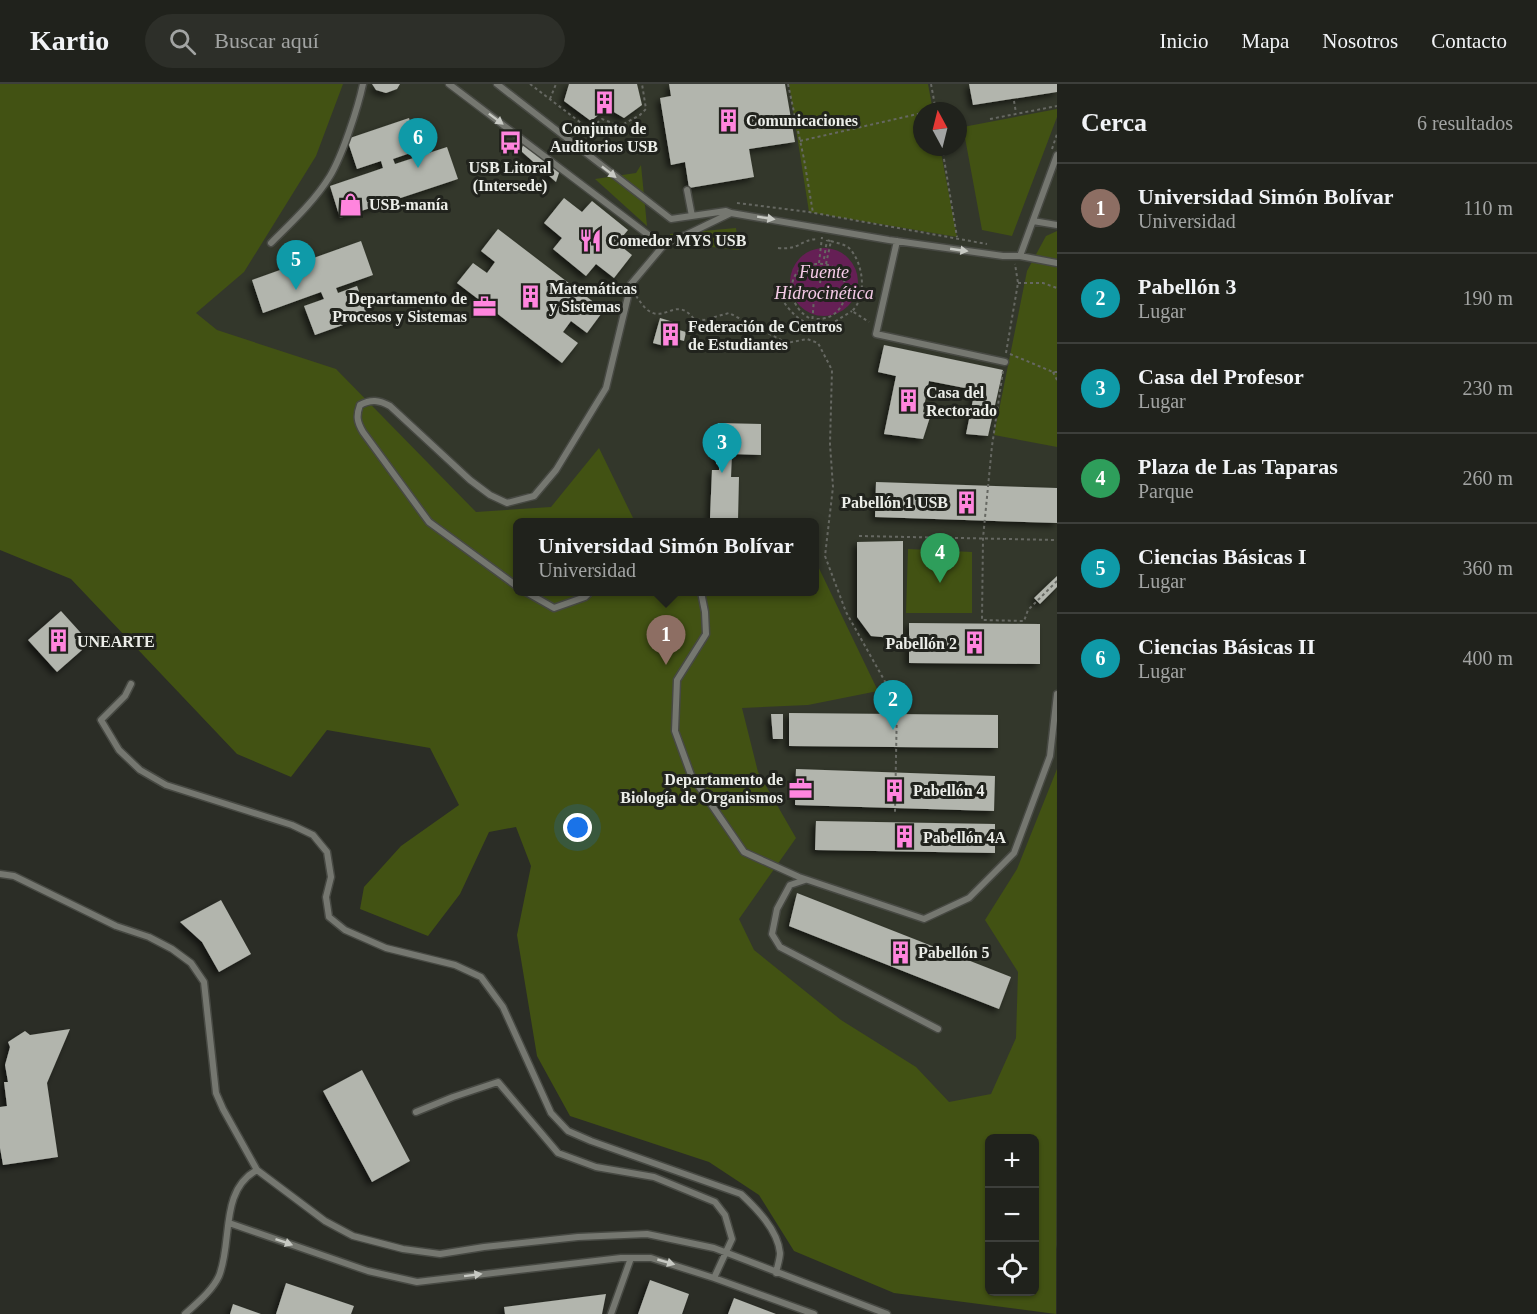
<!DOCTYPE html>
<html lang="es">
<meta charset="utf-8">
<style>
body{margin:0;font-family:Georgia,serif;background:#2d2f29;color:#f1f3f6}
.controls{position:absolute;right:18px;bottom:18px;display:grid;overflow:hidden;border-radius:9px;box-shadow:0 2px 4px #0004}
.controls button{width:54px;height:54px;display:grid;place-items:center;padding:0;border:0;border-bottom:2px solid #3d3f3b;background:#20221c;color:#f1f3f6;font:30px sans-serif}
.compass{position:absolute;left:913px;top:18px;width:54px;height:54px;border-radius:50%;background:#20221c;box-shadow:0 2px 4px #0004;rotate:353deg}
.you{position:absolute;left:578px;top:744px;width:21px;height:21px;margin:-15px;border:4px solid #fff;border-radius:50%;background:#1a73e8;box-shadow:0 0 0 9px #1a73e833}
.badge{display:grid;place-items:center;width:39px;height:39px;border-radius:50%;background:#2563eb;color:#fff;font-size:20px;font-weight:700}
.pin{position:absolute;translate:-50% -50px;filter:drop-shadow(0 2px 3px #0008)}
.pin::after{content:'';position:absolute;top:32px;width:21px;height:18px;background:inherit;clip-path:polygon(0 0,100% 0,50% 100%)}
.popup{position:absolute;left:513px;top:434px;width:306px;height:78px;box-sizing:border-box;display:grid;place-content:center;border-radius:9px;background:#20221c;filter:drop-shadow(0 2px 4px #0005);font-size:20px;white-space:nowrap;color:#a2a4a3}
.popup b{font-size:22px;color:#f1f3f6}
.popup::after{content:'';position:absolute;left:50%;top:100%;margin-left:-12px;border:12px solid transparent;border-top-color:#20221c}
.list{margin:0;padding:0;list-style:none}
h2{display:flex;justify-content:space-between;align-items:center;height:78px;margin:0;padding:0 24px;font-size:26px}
h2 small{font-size:20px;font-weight:400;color:#a2a4a3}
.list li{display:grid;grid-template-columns:39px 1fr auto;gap:18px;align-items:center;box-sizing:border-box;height:90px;padding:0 24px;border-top:2px solid #3d3f3b}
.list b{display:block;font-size:22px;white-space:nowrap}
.list p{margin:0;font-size:20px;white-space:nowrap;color:#a2a4a3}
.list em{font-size:20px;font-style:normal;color:#a2a4a3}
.icon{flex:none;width:33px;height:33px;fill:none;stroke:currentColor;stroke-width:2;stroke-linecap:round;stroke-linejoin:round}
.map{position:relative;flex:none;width:1057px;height:1230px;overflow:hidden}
header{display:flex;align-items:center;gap:36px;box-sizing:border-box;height:84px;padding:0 30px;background:#20221c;border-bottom:2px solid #3d3f3b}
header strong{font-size:28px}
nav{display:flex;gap:33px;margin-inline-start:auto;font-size:21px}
.search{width:420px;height:54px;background:#2d2f29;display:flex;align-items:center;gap:15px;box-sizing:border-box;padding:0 21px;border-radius:33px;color:#a2a4a3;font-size:22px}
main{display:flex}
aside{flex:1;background:#20221c}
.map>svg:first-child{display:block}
.built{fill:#33372b;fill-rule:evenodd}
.green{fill:#425213;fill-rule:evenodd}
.water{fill:#651f55}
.building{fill:#b2b5ad;filter:url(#shadow)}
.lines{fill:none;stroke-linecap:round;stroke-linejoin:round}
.service-casing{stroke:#474943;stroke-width:9}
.path{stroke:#666862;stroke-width:2;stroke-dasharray:3 3;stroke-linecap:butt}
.service{stroke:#757770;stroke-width:6}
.oneway{fill:#c8cac4}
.labels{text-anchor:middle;stroke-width:6;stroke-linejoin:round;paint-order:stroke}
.poi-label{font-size:16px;font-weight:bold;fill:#ebede8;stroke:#21231d;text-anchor:start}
.water-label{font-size:18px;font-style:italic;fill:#f5cbe7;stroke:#21231d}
</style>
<header>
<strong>Kartio</strong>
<div class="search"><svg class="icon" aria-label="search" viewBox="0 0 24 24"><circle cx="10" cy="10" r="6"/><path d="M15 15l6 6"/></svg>Buscar aquí</div>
<nav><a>Inicio</a><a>Mapa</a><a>Nosotros</a><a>Contacto</a></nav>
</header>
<main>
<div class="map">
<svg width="1057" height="1230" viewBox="0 0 1057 1230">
<defs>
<filter id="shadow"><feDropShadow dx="-3.5" dy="3.5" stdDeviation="3" flood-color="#0009"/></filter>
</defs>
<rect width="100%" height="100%" fill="#2b2d26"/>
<path class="built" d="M0,0H1057V1166L1034,1054H990L614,883ZM922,27H958V63H922ZM518,438H814V508H518Z"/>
<path class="green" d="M0,0H343L316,72L244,188L196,229L217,246L336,285L476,428L551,423L599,364L634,436L641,438H518V508H814L815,476L878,607L808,621L742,624L758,688L796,754L739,835L754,866L841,936L916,983L949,1018L991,1010L1016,954L1018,888L985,836L1017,785L1057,685L1056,1230L894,1209L794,1167L759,1111L709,1078L570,1032L537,972L517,851L531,782L516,743L489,748L460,810L428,852L360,825L364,803L401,762L459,721L430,664L327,646L291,693L237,670L71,495L0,466ZM990,1054H1034V1208H990Z
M789,0H928L933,27H922V63H940L957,153L809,128Z
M1057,25V33L1012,152L982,146L963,43Z
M641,81L647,142L595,95L636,89Z
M736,144L739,166L685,160L671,161L670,150Z
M1057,147V363L994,351L1027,187L1046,152Z
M908,465L972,468V529H906Z"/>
<path class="water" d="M790 198a34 34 0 1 1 68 0a34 34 0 1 1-68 0Z"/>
<path class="building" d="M372,0H400L397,5L386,9L376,6Z
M569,0H637L642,21L624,34L607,24L591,37L564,17Z
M669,0H785L795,58L749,65L754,93L689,104L685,78L671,81L660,14L671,12Z
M969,0H1057V8L973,21Z
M409,34L419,66L393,75L395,80L447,63L458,95L340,134L330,102L383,84L381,77L357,85L347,55Z
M523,61L560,86L556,98L521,67Z
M564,114L582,128L592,117L628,146L617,159L632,171L614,194L596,180L586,192L553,165L562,154L544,139Z
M498,145L604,226L587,249L571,237L563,248L578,259L562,279L457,199L473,179L487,189L495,178L481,167Z
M361,157L373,191L336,204L338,209L357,202L368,232L315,251L304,222L324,215L321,208L263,229L252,196Z
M660,234L680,240L679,246L686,248L684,257L670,253L668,263L653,259Z
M884,261L1003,286L988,352L966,350L975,306L929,297L923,328L931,330L923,355L884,350L896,292L878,288Z
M718,339L761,340V371L732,370L731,393H739L738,435L710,434L712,386H719V383L725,384V381L716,380Z
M876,398L1057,404V439L875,433Z
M903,457V555L871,552L857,533V458Z
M1057,492V503L1040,520L1034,514Z
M61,527L90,559L57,588L28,556Z
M909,539L1040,540V580L909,579Z
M789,629L998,631V664L789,662Z
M771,630H783V655H773Z
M796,685L995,692L994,727L795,721Z
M816,737L995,740V769L815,766Z
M797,809L1011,893L999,925L789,842Z
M221,816L251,870L219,888L202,858L180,838Z
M70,945L47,999L58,1073L3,1081L0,1064V1023L7,1022L4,998H8L5,981L10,963L8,958L25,947L30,951Z
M362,986L410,1077L372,1098L323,1007Z
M650,1196L689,1210L682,1230H638Z
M286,1199L354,1222L351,1230H276Z
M606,1210L602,1230H505L504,1223Z
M734,1214L776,1230H728Z
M233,1220L261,1230H230Z"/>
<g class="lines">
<defs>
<path id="service" d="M449,0L663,162L731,129L889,156L1003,172H1020L1057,179
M497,0L671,135L726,127L731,129
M687,106L692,132
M1033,137L1057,141
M897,157L876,250L1005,278
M271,159C291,139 314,118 330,92C342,72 358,24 363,0
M1020,172L1057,71
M518,503L429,438L363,348C357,338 356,332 360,321C371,315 379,316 390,322L470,396L490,411L507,419L534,412L556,386L606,304L631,200L663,162
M526,508L554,524L585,513L590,508
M701,508L705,528L706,550L677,596L675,647L691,691L744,768L799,793L924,835L969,814L1014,769L1050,672L1057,610
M131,600L125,612L101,636L119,666L140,686L166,701L292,741L313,751L327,768L331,793L326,813L329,833L345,846L386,864L455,881L481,893L503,923L551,1029L568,1047L591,1057L741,1110C756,1124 778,1146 780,1169C780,1175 777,1183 776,1189
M0,790L14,792L116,842L149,853L172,865L191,879L204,898L216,1009L223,1025L257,1086L325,1137L353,1152L403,1165L440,1170L484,1163L578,1153L647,1150L714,1164L887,1230
M805,796L790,801L777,825L772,850L780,863L938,945
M229,1139L368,1187L417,1198L621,1174H651L714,1194L732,1155L725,1131L715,1118L654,1093L596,1083L558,1069L498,998L453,1013L416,1028
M714,1194L814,1230
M185,1230C197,1219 212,1207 219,1192C233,1157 219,1107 257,1086
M611,1230L631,1174"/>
</defs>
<use href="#service" class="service-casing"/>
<path class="path" d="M530,0L589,45L602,35L620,42L640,31L646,25L642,0
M788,0L804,75L813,129
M931,0L936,27
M550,15L556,0
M1014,17L1016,29
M990,35L1057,22
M800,57L922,29
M942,63L957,153
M1052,65L1057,50
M737,119L809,128L987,160
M831,157C837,159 844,160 849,164C863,178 868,212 852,227L869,238
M778,164C801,166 799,156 817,155
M824,175L827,156
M819,179L822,153
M826,180L831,157L826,156
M820,199L822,186
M1018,199H1043L1057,204
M792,209L781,214C790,227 797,236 812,241L814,214
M636,212C640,217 644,224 649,227C666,238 676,212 694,235L704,236L729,229L787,259L807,255L818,259L832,286L830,360L833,403L825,472L846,528L897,619L895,728
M809,234C794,225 786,206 796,190C800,184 809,181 816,180C857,176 854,238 815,235
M812,241L831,240L852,227
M1006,269L1018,199L1015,180
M1010,270L1053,288H1057
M1003,287L992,362L983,454L982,536L1024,537L1028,526L1057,497
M1053,288L1057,296
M859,452L1057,456"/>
<use href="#service" class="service"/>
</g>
<defs><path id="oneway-solid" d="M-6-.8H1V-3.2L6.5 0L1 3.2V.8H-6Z" transform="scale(1.5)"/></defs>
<g class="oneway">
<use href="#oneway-solid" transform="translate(496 35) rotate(37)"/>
<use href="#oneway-solid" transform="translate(609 88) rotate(38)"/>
<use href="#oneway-solid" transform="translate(766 134) rotate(9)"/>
<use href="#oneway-solid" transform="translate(959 166) rotate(8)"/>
<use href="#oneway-solid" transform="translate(284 1158) rotate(19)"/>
<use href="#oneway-solid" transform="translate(666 1178) rotate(16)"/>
<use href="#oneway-solid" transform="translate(473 1191) rotate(-7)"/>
</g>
<defs>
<symbol id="building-bare" viewBox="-9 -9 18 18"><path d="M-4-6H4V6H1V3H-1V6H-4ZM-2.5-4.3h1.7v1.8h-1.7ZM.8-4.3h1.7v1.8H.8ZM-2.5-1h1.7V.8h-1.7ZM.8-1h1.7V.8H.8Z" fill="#ff85de" stroke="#21231d" stroke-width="2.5" paint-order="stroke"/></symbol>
<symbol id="bus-bare" viewBox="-9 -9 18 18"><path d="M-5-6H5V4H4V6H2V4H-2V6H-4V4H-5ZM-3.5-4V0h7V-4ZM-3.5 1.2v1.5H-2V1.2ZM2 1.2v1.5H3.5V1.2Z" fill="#ff85de" stroke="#21231d" stroke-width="2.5" paint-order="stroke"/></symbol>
<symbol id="shop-bare" viewBox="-9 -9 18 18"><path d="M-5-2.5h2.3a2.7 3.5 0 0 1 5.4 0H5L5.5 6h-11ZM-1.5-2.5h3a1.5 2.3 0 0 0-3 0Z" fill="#ff85de" stroke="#21231d" stroke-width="2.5" paint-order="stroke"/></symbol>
<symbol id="restaurant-bare" viewBox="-9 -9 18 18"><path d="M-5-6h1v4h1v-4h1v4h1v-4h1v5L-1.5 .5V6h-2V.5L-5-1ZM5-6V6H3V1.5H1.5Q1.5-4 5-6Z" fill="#ff85de" stroke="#21231d" stroke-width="2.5" paint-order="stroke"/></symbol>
<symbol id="office-bare" viewBox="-9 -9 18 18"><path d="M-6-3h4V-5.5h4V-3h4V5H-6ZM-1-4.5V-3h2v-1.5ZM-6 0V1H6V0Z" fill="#ff85de" stroke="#21231d" stroke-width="2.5" paint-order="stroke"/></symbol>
</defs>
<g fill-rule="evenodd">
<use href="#building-bare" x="588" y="2" width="33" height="33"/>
<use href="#building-bare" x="712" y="20" width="33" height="33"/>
<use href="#bus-bare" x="494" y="42" width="33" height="33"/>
<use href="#shop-bare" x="334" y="104" width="33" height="33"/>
<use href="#restaurant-bare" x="574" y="140" width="33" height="33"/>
<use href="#building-bare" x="514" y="196" width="33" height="33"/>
<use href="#office-bare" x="468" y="206" width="33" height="33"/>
<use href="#building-bare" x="654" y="234" width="33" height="33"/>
<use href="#building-bare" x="892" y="300" width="33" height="33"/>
<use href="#building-bare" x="950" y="402" width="33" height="33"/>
<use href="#building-bare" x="42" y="540" width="33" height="33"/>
<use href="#building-bare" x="958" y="542" width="33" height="33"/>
<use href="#office-bare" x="784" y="688" width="33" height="33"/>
<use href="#building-bare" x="878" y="690" width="33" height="33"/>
<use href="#building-bare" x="888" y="736" width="33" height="33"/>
<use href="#building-bare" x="884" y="852" width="33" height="33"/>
</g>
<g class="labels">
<g class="poi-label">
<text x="746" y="42">Comunicaciones</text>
<text x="604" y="50" text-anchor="middle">Conjunto de<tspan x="604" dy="18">Auditorios USB</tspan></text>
<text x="510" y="89" text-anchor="middle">USB Litoral<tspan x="510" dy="18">(Intersede)</tspan></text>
<text x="369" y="126">USB-manía</text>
<text x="608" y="162">Comedor MYS USB</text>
<text x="549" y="210">Matemáticas<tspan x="549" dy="18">y Sistemas</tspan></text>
<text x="467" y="220" text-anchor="end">Departamento de<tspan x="467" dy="18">Procesos y Sistemas</tspan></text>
<text x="688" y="248">Federación de Centros<tspan x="688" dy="18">de Estudiantes</tspan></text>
<text x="926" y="314">Casa del<tspan x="926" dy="18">Rectorado</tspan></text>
<text x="948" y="424" text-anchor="end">Pabellón 1 USB</text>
<text x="77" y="563">UNEARTE</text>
<text x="957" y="565" text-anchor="end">Pabellón 2</text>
<text x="783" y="701" text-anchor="end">Departamento de<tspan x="783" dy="18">Biología de Organismos</tspan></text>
<text x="913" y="712">Pabellón 4</text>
<text x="923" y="759">Pabellón 4A</text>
<text x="918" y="874">Pabellón 5</text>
</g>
<g class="water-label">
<text x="824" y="194">Fuente<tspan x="824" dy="21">Hidrocinética</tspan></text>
</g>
</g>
</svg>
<div class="controls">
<button>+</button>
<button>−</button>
<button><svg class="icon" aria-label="locate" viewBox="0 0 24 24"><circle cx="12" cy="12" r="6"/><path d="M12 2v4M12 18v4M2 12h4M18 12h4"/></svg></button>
</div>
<svg class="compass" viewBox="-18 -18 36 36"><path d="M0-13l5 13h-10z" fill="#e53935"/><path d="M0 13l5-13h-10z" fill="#a2a4a3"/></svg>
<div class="you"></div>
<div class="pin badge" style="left:666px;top:581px;background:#8d6e63">1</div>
<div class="popup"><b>Universidad Simón Bolívar</b>Universidad</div>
<div class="pin badge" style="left:893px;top:646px;background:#0f9aa8">2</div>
<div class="pin badge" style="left:722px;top:389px;background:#0f9aa8">3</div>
<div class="pin badge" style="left:940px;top:499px;background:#2e9e5b">4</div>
<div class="pin badge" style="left:296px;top:206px;background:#0f9aa8">5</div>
<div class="pin badge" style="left:418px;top:84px;background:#0f9aa8">6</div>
</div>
<aside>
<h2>Cerca<small>6 resultados</small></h2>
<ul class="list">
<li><span class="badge" style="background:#8d6e63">1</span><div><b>Universidad Simón Bolívar</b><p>Universidad</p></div><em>110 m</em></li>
<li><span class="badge" style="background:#0f9aa8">2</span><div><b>Pabellón 3</b><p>Lugar</p></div><em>190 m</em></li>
<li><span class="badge" style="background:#0f9aa8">3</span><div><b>Casa del Profesor</b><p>Lugar</p></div><em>230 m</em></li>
<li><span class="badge" style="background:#2e9e5b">4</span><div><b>Plaza de Las Taparas</b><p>Parque</p></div><em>260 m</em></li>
<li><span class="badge" style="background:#0f9aa8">5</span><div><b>Ciencias Básicas I</b><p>Lugar</p></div><em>360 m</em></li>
<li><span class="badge" style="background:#0f9aa8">6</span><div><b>Ciencias Básicas II</b><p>Lugar</p></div><em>400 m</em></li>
</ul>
</aside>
</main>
